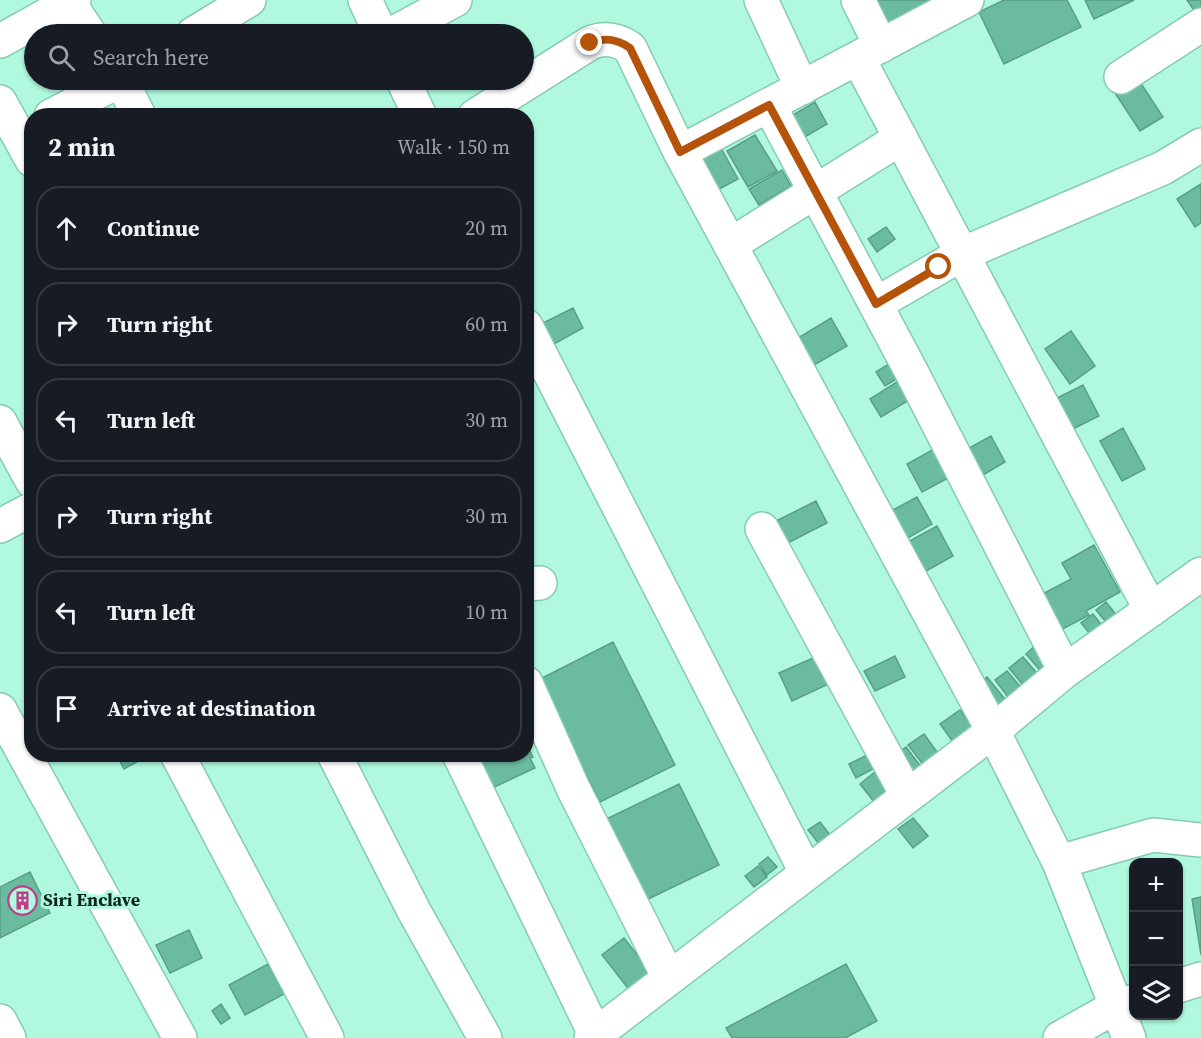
<!DOCTYPE html>
<meta charset="utf-8">
<style>
body{margin:0;font-family:"Source Serif 4",serif;background:#20242c;color:#f1f3f6}
.controls{position:absolute;right:18px;bottom:18px;display:grid;overflow:hidden;border-radius:12px;box-shadow:0 2px 4px #0004}
.controls button{width:54px;height:54px;display:grid;place-items:center;padding:0;border:0;border-bottom:2px solid #363941;background:#171b24;color:#f1f3f6;font:30px sans-serif}
.stop{position:absolute;width:18px;height:18px;margin:-14px;border:4px solid #b45309;border-radius:50%;background:#fff}
.stop.end{background:#b45309;border-color:#fff;box-shadow:0 2px 6px #0008}
.list{margin:0;padding:0;list-style:none}
h2{display:flex;justify-content:space-between;align-items:center;height:78px;margin:0;padding:0 24px;font-size:26px}
h2 small{font-size:20px;font-weight:400;color:#9ea1a6}
.list li{display:grid;grid-template-columns:39px 1fr auto;gap:18px;align-items:center;box-sizing:border-box;height:84px;margin:0 12px 12px;padding:0 12px;border:2px solid #363941;border-radius:24px}
.list b{display:block;font-size:22px;white-space:nowrap}
.list em{font-size:20px;font-style:normal;color:#9ea1a6}
.icon{flex:none;width:33px;height:33px;fill:none;stroke:currentColor;stroke-width:2;stroke-linecap:round;stroke-linejoin:round}
.map{position:relative;flex:none;width:1201px;height:1038px;overflow:hidden}
.search{position:absolute;background:#171b24;box-shadow:0 2px 4px #0004;left:24px;top:24px;width:510px;height:66px;display:flex;align-items:center;gap:15px;box-sizing:border-box;padding:0 21px;border-radius:33px;color:#9ea1a6;font-size:22px}
.panel{position:absolute;background:#171b24;box-shadow:0 2px 4px #0004;left:24px;top:108px;width:510px;height:654px;border-radius:24px}
.map>svg:first-child{display:block}
.building{fill:#6bbb9f;stroke:#589f86;stroke-width:1.5}
.lines{fill:none;stroke-linecap:round;stroke-linejoin:round}
.minor-casing{stroke:#84cbb2;stroke-width:36}
.minor{stroke:#fff;stroke-width:33}
.route{stroke:#b45309;stroke-width:8}
.labels{text-anchor:middle;stroke-width:6;stroke-linejoin:round;paint-order:stroke}
.poi-label{font-size:18px;font-weight:bold;fill:#09271e;stroke:#b1f9de;text-anchor:start}
</style>
<div class="map">
<svg width="1201" height="1038" viewBox="0 0 1201 1038">
<rect width="100%" height="100%" fill="#b1f9de"/>
<path class="building" d="M872,0H931L933,4L888,29Z
M1004,0H1067L1081,27L1004,64L979,12Z
M1085,0H1134L1094,19Z
M1187,0H1201V7L1195,12Z
M1136,76L1163,117L1140,131L1113,90Z
M815,102L827,124L798,141L786,119Z
M755,135L777,171L748,187L727,151Z
M721,148L738,179L710,194L694,163Z
M782,170L791,186L759,205L749,189Z
M1201,184V223L1195,227L1177,199Z
M886,227L895,239L877,252L868,239Z
M573,308L583,328L554,344L543,323Z
M831,318L847,346L814,365L798,338Z
M1071,331L1095,366L1070,384L1045,349Z
M892,362L901,376L885,386L876,372Z
M903,378L914,397L881,417L870,399Z
M1083,385L1099,416L1073,429L1057,398Z
M1123,428L1145,469L1122,481L1100,441Z
M991,436L1005,462L983,475L969,448Z
M936,448L952,476L922,492L907,464Z
M917,497L932,524L906,539L891,511Z
M816,501L827,523L784,545L774,522Z
M937,526L953,556L921,574L904,544Z
M1094,545L1120,592L1086,611L1089,615L1055,633L1035,598L1071,579L1062,563Z
M1106,602L1122,622L1112,629L1096,610Z
M1093,614L1106,631L1095,640L1081,623Z
M613,642L675,765L600,802L538,680Z
M1038,643L1057,664L1044,675L1026,654Z
M820,655L833,682L792,701L779,673Z
M895,656L905,677L875,691L864,671Z
M1023,657L1041,678L1027,690L1009,668Z
M1007,671L1024,691L1011,701L995,680Z
M987,677L1008,703L994,714L973,688Z
M960,710L978,734L958,749L940,724Z
M924,734L940,756L925,767L908,745Z
M526,743L533,757L530,758L535,768L488,790L472,754H526Z
M906,747L922,768L908,779L892,757Z
M116,754H151L124,769Z
M867,755L873,769L856,778L849,764Z
M876,771L895,795L879,808L860,784Z
M679,784L719,865L642,902L602,821Z
M913,818L928,836L913,848L898,829Z
M820,822L837,844L826,853L808,830Z
M768,857L777,867L767,875L759,864Z
M758,866L767,877L754,887L745,876Z
M30,872L50,913L0,938V887Z
M1201,897V955L1192,899Z
M189,930L202,958L170,973L156,945Z
M624,938L656,979L634,996L602,955Z
M268,964L284,994L245,1015L229,985Z
M846,964L877,1021L845,1038H732L726,1028Z
M221,1004L230,1018L221,1024L212,1011Z"/>
<g class="lines">
<defs>
<path id="minor" d="M365,0L381,34
M761,0L802,88
M858,0L881,46
M967,0L680,152L993,731L1059,862L1129,1038
M69,3L90,34
M193,34L249,0
M392,34L455,0
M0,41L74,0
M858,58L1151,610
M1121,77L1201,25
M121,80L139,116
M403,80L420,116
M0,102L32,160
M769,105L910,369L1065,671
M51,116L121,80
M475,116L590,43C605,37 617,39 630,48L680,152
M730,245L901,138
M876,304L962,254L1163,168L1201,145
M526,326L806,872
M0,422L32,481
M0,526L32,509
M762,529L907,795
M526,584L540,583
M526,683L573,788L669,978
M0,710L180,1038
M177,754L327,1038
M334,754L414,911L485,1038
M459,754L597,1038
M1059,862L1153,835L1201,840
M1178,986L1201,979
M0,1021L9,1038
M591,1038L993,731L1065,671L1201,574
M1060,1038L1115,1007L1134,1001"/>
</defs>
<use href="#minor" class="minor-casing"/>
<use href="#minor" class="minor"/>
</g>
<g class="lines">
<path class="route" d="M590,43C605,37 617,39 630,48L680,152L769,105L876,304L939,267"/>
</g>
<defs>
<symbol id="building-ring" viewBox="-11 -11 22 22"><circle r="9.5" fill="#b1f9de" stroke="#bf3e88" stroke-width="1.5"/><path d="M-4-6H4V6H1V3H-1V6H-4ZM-2.5-4.3h1.7v1.8h-1.7ZM.8-4.3h1.7v1.8H.8ZM-2.5-1h1.7V.8h-1.7ZM.8-1h1.7V.8H.8Z" fill="#bf3e88"/></symbol>
</defs>
<g fill-rule="evenodd">
<use href="#building-ring" x="6" y="884" width="33" height="33"/>
</g>
<g class="labels">
<g class="poi-label">
<text x="43" y="906">Siri Enclave</text>
</g>
</g>
</svg>
<div class="controls">
<button>+</button>
<button>−</button>
<button><svg class="icon" aria-label="layers" viewBox="0 0 24 24"><path d="M12 4l9 5-9 5-9-5zM3 14l9 5 9-5"/></svg></button>
</div>
<div class="stop" style="left:939px;top:267px"></div>
<div class="stop end" style="left:590px;top:43px"></div>
<div class="search"><svg class="icon" aria-label="search" viewBox="0 0 24 24"><circle cx="10" cy="10" r="6"/><path d="M15 15l6 6"/></svg>Search here</div>
<section class="panel">
<h2>2 min<small>Walk · 150 m</small></h2>
<ul class="list">
<li><svg class="icon" aria-label="ahead" viewBox="0 0 24 24"><path d="M12 20V5M6 11l6-6 6 6"/></svg><div><b>Continue</b></div><em>20 m</em></li>
<li><svg class="icon" aria-label="right" viewBox="0 0 24 24"><path d="M7 20v-9h11M14 6l5 5-5 5"/></svg><div><b>Turn right</b></div><em>60 m</em></li>
<li><svg class="icon" aria-label="left" viewBox="0 0 24 24"><path d="M17 20v-9H6M10 6l-5 5 5 5"/></svg><div><b>Turn left</b></div><em>30 m</em></li>
<li><svg class="icon" aria-label="right" viewBox="0 0 24 24"><path d="M7 20v-9h11M14 6l5 5-5 5"/></svg><div><b>Turn right</b></div><em>30 m</em></li>
<li><svg class="icon" aria-label="left" viewBox="0 0 24 24"><path d="M17 20v-9H6M10 6l-5 5 5 5"/></svg><div><b>Turn left</b></div><em>10 m</em></li>
<li><svg class="icon" aria-label="arrive" viewBox="0 0 24 24"><path d="M6 21V4h12l-3 4 3 4H6"/></svg><div><b>Arrive at destination</b></div></li>
</ul>
</section>
</div>
